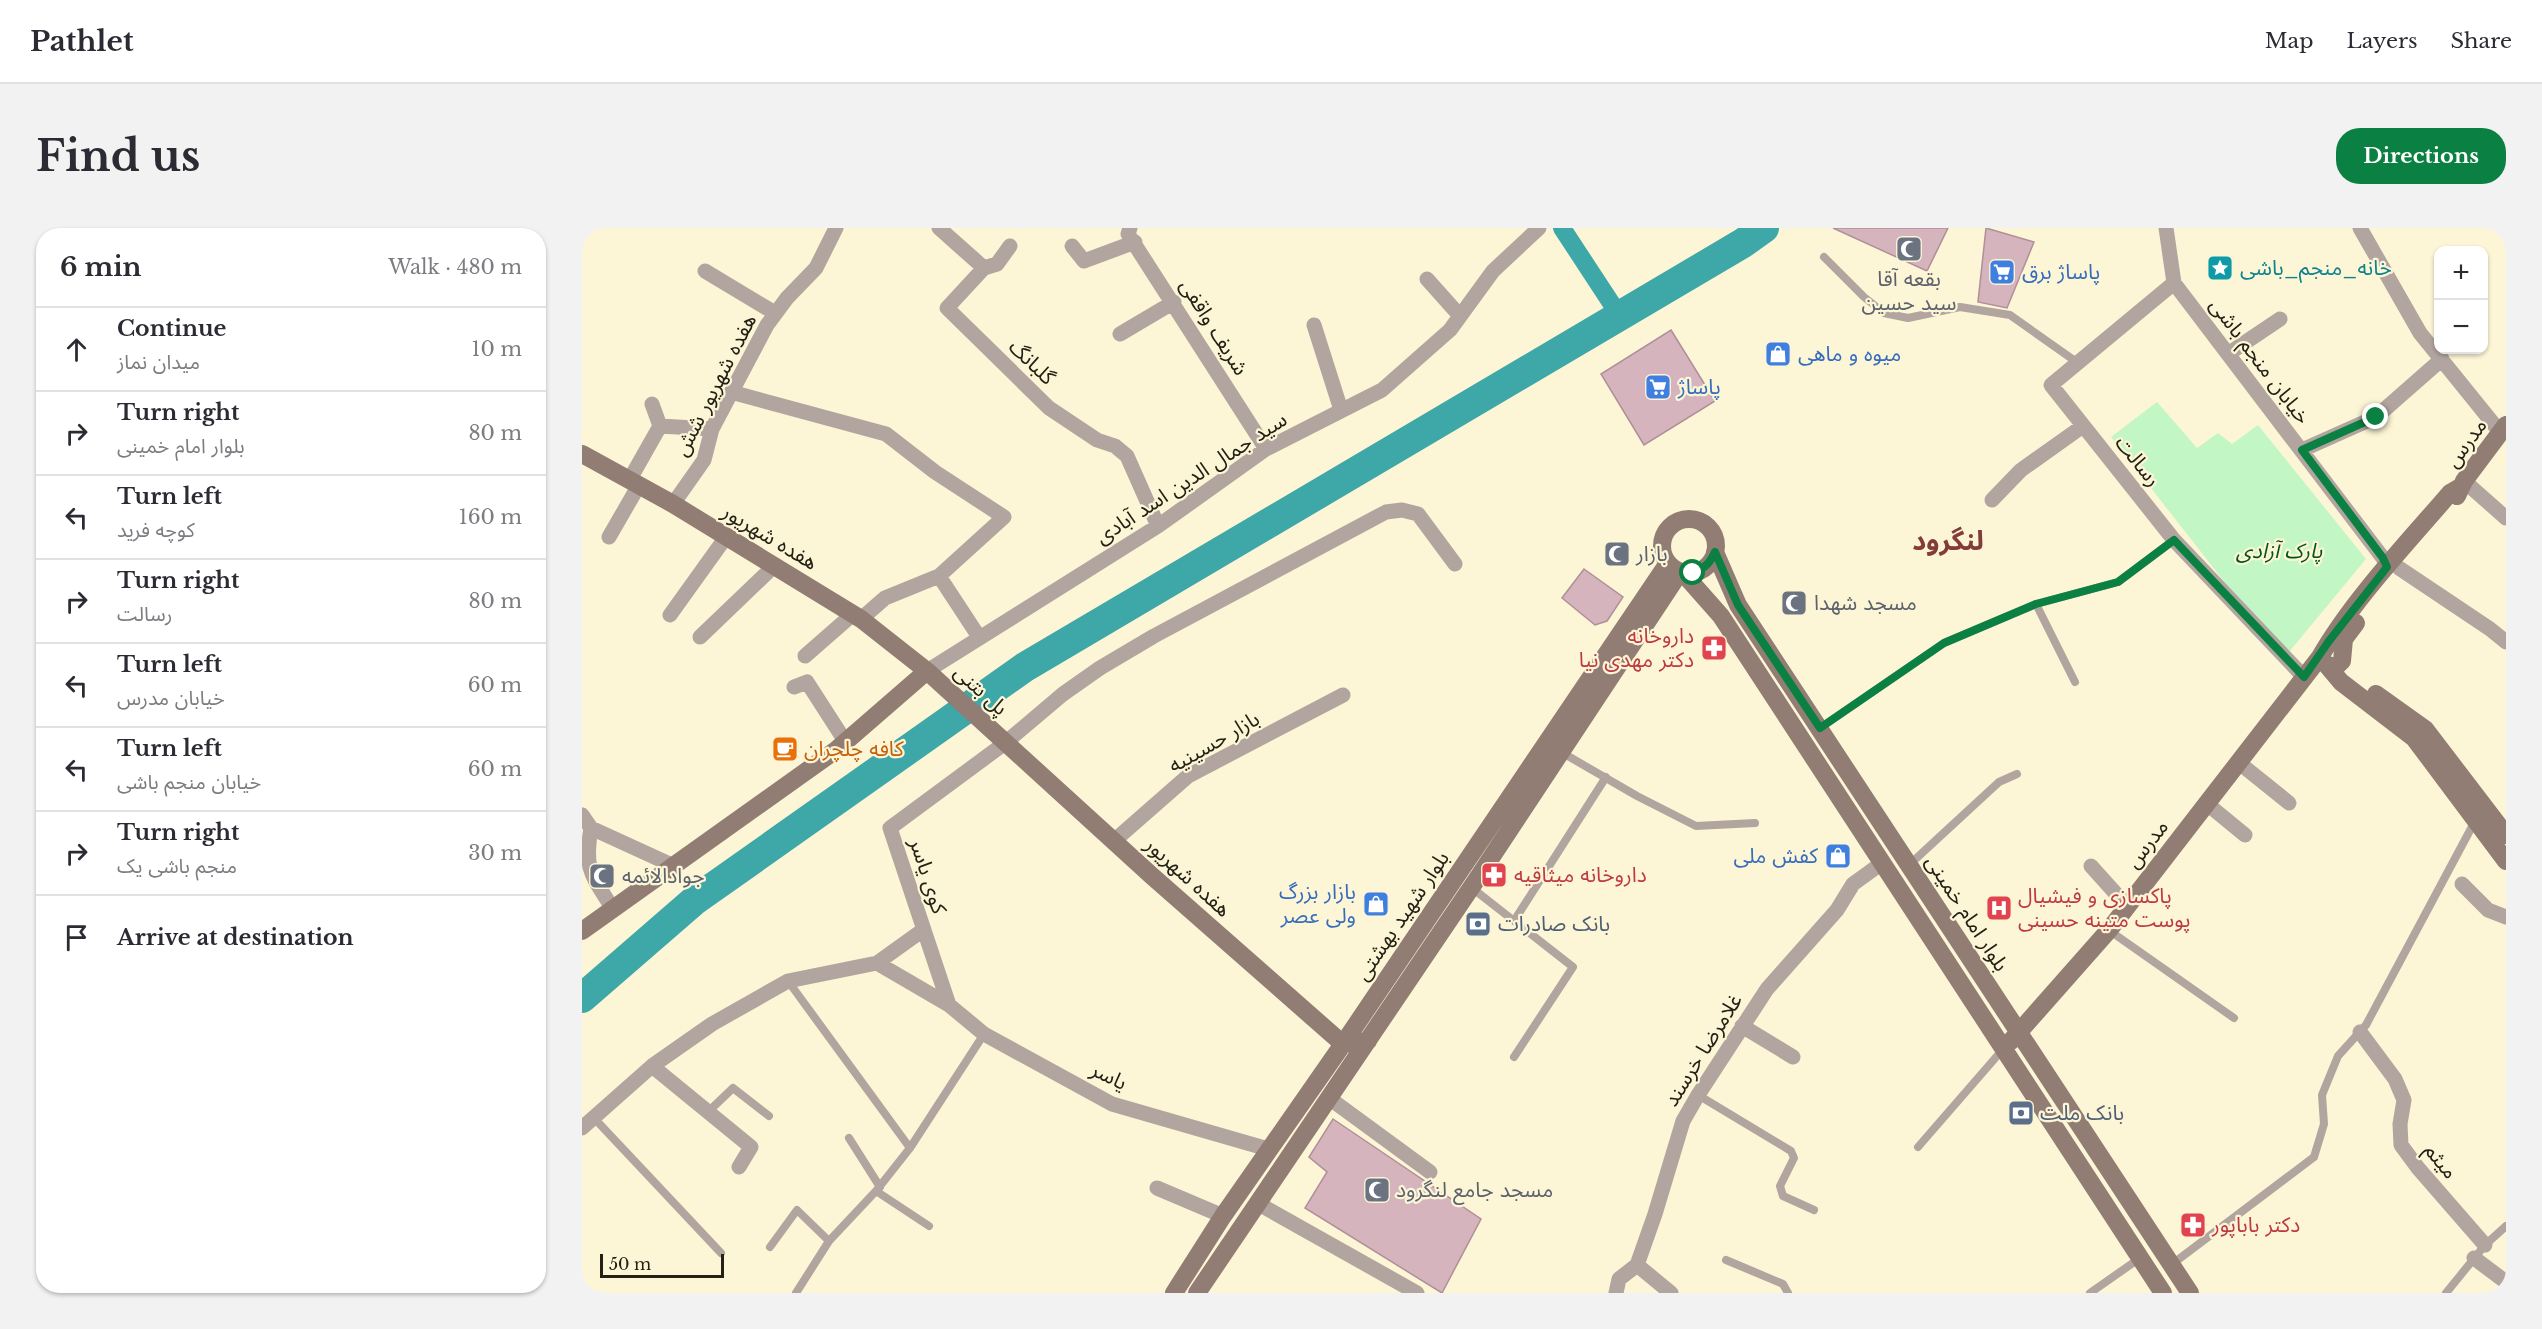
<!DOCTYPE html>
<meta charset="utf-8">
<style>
body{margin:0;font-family:"Libre Baskerville","Noto Sans Arabic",serif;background:#f2f2f3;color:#2b2b33}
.controls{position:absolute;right:18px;top:18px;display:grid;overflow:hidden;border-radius:12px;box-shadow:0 2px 4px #0004}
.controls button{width:54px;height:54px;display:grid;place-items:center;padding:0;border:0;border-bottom:2px solid #e1e1e2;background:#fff;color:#2b2b33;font:30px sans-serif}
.scale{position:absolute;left:18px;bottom:15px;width:124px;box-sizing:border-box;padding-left:6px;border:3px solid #232115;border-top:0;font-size:16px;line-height:21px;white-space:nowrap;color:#232115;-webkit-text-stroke:4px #fcf5d6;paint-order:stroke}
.stop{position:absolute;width:18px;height:18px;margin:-14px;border:4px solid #0b8043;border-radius:50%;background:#fff}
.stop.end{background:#0b8043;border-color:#fff;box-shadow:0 2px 6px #0008}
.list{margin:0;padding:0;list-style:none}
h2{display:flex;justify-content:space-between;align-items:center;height:78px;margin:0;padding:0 24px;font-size:26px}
h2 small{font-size:20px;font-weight:400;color:#7c7c81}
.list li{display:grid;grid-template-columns:39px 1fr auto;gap:18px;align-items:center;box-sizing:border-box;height:84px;padding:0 24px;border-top:2px solid #e1e1e2}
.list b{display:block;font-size:22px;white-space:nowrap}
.list p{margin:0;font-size:20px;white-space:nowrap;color:#7c7c81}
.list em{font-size:20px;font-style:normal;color:#7c7c81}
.icon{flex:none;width:33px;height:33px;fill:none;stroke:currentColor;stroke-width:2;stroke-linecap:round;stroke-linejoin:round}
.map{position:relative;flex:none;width:1924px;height:1065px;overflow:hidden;border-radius:24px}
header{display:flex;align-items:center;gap:36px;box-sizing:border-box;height:84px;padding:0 30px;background:#fff;border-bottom:2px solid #e1e1e2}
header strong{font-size:28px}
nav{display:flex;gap:33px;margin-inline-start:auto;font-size:21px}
.intro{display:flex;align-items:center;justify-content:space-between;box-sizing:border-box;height:144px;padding:0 36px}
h1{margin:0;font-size:42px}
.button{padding:15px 27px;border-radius:24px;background:#0b8043;color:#fff;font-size:21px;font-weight:700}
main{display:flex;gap:36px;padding:0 36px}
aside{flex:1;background:#fff;border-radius:24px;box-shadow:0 2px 4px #0004}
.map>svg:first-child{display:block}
.green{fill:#c3f6c5}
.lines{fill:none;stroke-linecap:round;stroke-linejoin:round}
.canal{stroke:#3ea7a8;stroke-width:18}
.river{stroke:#3ea7a8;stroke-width:30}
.building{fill:#d5b4be;stroke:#af8f98;stroke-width:1.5}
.lane{stroke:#b2a49e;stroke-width:8}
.street{stroke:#b2a49e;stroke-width:15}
.secondary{stroke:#917d74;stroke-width:18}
.route{stroke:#0b8043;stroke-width:8}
.labels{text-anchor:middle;stroke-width:4.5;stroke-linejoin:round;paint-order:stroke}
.culture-label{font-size:21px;fill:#0d838f;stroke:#fcf5d6;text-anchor:start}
.shop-label{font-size:21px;fill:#366cbe;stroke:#fcf5d6;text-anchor:start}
.worship-label{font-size:21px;fill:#5b616d;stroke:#fcf5d6;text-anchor:start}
.street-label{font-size:21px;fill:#232115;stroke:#fcf5d6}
.park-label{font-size:21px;font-style:italic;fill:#025416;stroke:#fcf5d6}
.health-label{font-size:21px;fill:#be3a42;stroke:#fcf5d6;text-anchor:start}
.food-label{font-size:21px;fill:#c56008;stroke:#fcf5d6;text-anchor:start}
.service-label{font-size:21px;fill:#4e5e75;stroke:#fcf5d6;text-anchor:start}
.district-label{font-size:27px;font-weight:bold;fill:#843c3b;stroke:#fcf5d6}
</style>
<header>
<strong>Pathlet</strong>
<nav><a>Map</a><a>Layers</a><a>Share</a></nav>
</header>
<div class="intro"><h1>Find us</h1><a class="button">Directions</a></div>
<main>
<aside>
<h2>6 min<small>Walk · 480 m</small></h2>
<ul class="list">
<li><svg class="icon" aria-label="ahead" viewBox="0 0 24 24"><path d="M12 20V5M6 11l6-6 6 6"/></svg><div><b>Continue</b><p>میدان نماز</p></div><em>10 m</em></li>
<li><svg class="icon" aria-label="right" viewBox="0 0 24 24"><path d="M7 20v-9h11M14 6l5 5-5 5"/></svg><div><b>Turn right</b><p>بلوار امام خمینی</p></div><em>80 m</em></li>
<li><svg class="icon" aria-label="left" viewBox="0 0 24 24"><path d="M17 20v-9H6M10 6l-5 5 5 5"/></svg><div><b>Turn left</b><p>کوچه فرید</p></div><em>160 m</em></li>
<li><svg class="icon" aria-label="right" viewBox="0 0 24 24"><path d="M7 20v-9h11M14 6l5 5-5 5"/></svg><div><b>Turn right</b><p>رسالت</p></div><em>80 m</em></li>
<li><svg class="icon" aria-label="left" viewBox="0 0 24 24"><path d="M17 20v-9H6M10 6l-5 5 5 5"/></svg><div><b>Turn left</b><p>خیابان مدرس</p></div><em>60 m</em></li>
<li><svg class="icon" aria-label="left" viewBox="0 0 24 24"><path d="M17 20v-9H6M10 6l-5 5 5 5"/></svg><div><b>Turn left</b><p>خیابان منجم باشی</p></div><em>60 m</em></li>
<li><svg class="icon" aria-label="right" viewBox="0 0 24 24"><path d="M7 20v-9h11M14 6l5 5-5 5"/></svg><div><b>Turn right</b><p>منجم باشی یک</p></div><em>30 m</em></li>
<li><svg class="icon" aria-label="arrive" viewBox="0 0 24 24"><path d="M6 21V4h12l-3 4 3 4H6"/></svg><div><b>Arrive at destination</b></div></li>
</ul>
</aside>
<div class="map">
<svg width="1924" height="1065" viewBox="0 0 1924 1065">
<rect width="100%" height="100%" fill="#fcf5d6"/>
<path class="green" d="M1575,174L1615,220L1636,205L1650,216L1676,197L1784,331L1702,430L1529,209Z"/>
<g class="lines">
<path class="canal" d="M980,0L1037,87"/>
<path class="river" d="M0,770L113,672L443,439L1161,15L1182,0"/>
</g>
<path class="building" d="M1251,0H1366L1345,43Z
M1404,0L1452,14L1425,80L1396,74Z
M1089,102L1133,173L1062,217L1019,146Z
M1002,341L1041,369L1025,393L1013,397L980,370Z
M751,891L899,991L860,1065L723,980L745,944L727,929Z"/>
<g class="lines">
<path class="lane" d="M1242,29L1282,69L1302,85L1326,90L1378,79L1428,87L1496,135
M1454,376L1493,454
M1238,500L1362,415L1454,376L1536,354L1592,312
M979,524L1055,568L1114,598L1173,595
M1327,637L1417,554L1435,546
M890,660L991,739L932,829
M932,693L1024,549
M1528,703L1652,790
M206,753L328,920
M1116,867L1209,923L1212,930L1198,958L1201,968L1232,982
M127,883L151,860L187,888
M12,890L139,1025
M267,910L298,959
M1336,919L1422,820
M294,963L347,998
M188,1019L215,982L247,1013
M1144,1032L1201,1056L1206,1065
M1589,1037L1732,929L1742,896L1740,867L1756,828L1784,797L1893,593
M214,1065L247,1013L294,963L328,920L402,806
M1508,1065L1558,1030
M1864,1065L1903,1017L1924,998"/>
<path class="street" d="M357,0L402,40L365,80L467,180L515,212L533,218L545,228L576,298
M548,0L546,6L684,221
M1584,0L1592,55L1801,330L1805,339
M1778,0L1838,105L1918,204
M490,18L502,33L553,14
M402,40L415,36L428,18
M123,43L193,85
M845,51L878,88
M1592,55L1469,157L1592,312L1722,449
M732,97L759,182
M538,106L592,74
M1646,126L1698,91
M149,164L304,206L353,244L422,289L357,348L303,370L279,391
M78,198L130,201
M1720,222L1794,189L1860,131
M48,251L78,198L70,176
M1882,253L1924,290
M1410,272L1439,242L1501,198
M91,276L122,232L130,201L185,97L205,70L234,40L254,0
M27,309L57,257
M1817,340L1908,401L1924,414
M357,348L397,409
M88,387L144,309
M118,409L192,338
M223,428L271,386
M345,443L576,298L684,221L800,162L868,102L911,43L957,0
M212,459L225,454L263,513
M1656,534L1707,575
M1624,575L1663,607
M0,587L9,600L92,638
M9,600C2,642 9,646 31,681
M533,612L606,548L761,467
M1509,638L1545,678
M1880,656L1906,682L1924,689
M295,735L367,777L402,806L530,876L686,921
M367,777L308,600L423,515L481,466L518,440L572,408L804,284L820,282L836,286L873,336
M1160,798L1211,829
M1778,804L1813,851L1822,872L1818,896L1819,917L1836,940L1903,1017
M70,838L169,919L157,939
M747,870L848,944
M0,900L70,838L130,796L206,753L295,735L341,702
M575,960L641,988
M675,975L835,1065
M1892,1030L1924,1054
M1055,1037L1089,1065
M1034,1065L1037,1051L1055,1037L1073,986L1101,893L1116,867L1185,761L1255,682L1271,656L1300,635"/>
<path class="secondary" d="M0,226L91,276L279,391L345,443L570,648L761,816L786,813
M1880,258L1868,265C1825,315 1770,373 1738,429L1759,454L1832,510L1924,633
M1875,268L1882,253L1924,197
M1080 318a27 27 0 1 1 54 0a27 27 0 1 1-54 0Z
M1133,324L1156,377L1608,1065
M1101,345L1139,388L1581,1065
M1747,438H1755L1760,433L1762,411L1774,395
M1794,466L1843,501L1924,607
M0,703L254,522L345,443
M1429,813L1527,702L1738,429
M592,1065L641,988L761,816L1086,335
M615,1065L897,648L1098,344"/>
</g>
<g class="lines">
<path class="route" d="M1111,345C1123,340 1128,335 1133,324L1156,377L1238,500L1362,415L1454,376L1536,354L1592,312L1722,449L1747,413L1805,339L1801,330L1720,222L1794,189"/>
</g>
<defs>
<symbol id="mosque-square" viewBox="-11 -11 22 22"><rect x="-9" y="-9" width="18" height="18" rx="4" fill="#6b7280" stroke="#fcf5d6"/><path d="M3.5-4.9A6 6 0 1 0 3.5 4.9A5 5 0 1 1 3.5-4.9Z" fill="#fff"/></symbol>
<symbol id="sight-square" viewBox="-11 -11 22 22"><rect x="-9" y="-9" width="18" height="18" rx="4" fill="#0f9aa8" stroke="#fcf5d6"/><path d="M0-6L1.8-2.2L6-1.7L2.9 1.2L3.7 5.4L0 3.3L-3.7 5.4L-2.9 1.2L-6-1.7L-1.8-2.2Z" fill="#fff"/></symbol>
<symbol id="supermarket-square" viewBox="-11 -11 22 22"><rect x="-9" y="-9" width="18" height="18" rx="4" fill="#3f7fe0" stroke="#fcf5d6"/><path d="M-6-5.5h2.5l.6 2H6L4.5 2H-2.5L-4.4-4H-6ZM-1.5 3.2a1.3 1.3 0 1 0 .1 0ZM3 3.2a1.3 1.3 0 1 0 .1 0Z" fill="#fff"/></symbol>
<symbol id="shop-square" viewBox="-11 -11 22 22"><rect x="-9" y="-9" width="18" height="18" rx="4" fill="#3f7fe0" stroke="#fcf5d6"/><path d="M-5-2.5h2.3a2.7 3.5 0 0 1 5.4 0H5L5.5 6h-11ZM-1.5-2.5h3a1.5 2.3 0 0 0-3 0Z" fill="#fff"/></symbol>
<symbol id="pharmacy-square" viewBox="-11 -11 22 22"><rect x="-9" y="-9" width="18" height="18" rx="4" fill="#e0444e" stroke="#fcf5d6"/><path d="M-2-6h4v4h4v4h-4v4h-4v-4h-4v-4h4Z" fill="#fff"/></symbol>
<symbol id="cafe-square" viewBox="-11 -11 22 22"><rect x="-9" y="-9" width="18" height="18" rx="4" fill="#e8710a" stroke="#fcf5d6"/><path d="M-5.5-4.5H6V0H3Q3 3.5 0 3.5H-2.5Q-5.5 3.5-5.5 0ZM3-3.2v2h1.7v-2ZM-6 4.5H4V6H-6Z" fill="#fff"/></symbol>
<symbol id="hospital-square" viewBox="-11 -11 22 22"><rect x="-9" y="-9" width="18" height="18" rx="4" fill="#e0444e" stroke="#fcf5d6"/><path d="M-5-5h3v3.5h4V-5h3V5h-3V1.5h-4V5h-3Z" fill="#fff"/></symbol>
<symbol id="bank-square" viewBox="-11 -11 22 22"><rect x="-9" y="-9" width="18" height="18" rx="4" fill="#5c6f8a" stroke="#fcf5d6"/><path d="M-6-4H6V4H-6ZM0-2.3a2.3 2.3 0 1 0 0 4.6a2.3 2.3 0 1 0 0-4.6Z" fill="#fff"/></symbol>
</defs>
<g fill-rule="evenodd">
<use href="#mosque-square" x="1312" y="6" width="30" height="30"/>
<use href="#sight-square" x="1623" y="25" width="30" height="30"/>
<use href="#supermarket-square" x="1405" y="29" width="30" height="30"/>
<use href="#shop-square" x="1181" y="111" width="30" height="30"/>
<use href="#supermarket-square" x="1061" y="144" width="30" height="30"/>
<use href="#mosque-square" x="1020" y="311" width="30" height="30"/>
<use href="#mosque-square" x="1197" y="360" width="30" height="30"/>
<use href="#pharmacy-square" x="1117" y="405" width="30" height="30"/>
<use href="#cafe-square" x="188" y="506" width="30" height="30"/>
<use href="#shop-square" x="1241" y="613" width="30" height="30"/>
<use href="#pharmacy-square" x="897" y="632" width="30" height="30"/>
<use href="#mosque-square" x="5" y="633" width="30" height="30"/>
<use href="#shop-square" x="779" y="661" width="30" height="30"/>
<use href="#hospital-square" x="1402" y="665" width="30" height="30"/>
<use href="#bank-square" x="881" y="681" width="30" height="30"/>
<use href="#bank-square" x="1424" y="870" width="30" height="30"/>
<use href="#mosque-square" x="780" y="947" width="30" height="30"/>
<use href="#pharmacy-square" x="1596" y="982" width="30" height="30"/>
</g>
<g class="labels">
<g class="culture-label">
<text x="1658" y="47">خانه_منجم_باشی</text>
</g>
<g class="shop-label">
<text x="1440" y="51">پاساژ برق</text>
<text x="1216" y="133">میوه و ماهی</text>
<text x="1096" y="166">پاساژ</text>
<text x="1236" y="635" text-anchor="end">کفش ملی</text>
<text x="774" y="671" text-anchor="end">بازار بزرگ<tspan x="774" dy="24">ولی عصر</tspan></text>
</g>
<g class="worship-label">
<text x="1327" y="58" text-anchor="middle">بقعه آقا<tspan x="1327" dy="24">سید حسین</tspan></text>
<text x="1054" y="333">بازار</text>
<text x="1232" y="382">مسجد شهدا</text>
<text x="40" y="655">جوادالائمه</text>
<text x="814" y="969">مسجد جامع لنگرود</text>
</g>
<g class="street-label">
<text transform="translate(632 99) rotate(58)" y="7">شریف واقفی</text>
<text transform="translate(1678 133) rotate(53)" y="7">خیابان منجم باشی</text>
<text transform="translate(450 134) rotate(44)" y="7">گلبانگ</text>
<text transform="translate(133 157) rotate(-63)" y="7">هفده شهریور شش</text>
<text transform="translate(1884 215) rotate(-54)" y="7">مدرس</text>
<text transform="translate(1556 233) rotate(51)" y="7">رسالت</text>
<text transform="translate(609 250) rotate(-33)" y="7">سید جمال الدین اسد آبادی</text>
<text transform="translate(188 309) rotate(31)" y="7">هفده شهریور</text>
<text transform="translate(399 462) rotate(42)" y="7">پل بتنی</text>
<text transform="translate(632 514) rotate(-30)" y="7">بازار حسینیه</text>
<text transform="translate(1565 616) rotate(-52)" y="7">مدرس</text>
<text transform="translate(346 648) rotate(72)" y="7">کوی یاسر</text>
<text transform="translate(606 649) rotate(42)" y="7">هفده شهریور</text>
<text transform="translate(1385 685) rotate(57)" y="7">بلوار امام خمینی</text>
<text transform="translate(820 688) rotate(-56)" y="7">بلوار شهید بهشتی</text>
<text transform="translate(1121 822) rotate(-58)" y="7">غلامرضا خرسند</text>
<text transform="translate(527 848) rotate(26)" y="7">یاسر</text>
<text transform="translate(1859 933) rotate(51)" y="7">میثم</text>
</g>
<g class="park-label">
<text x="1697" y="330">پارک آزادی</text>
</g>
<g class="health-label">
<text x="1112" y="415" text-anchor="end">داروخانه<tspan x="1112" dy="24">دکتر مهدی نیا</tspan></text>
<text x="932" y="654">داروخانه میثاقیه</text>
<text x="1436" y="675">پاکسازی و فیشیال<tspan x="1436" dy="24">پوست متینه حسینی</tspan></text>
<text x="1630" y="1004">دکتر باباپور</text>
</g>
<g class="food-label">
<text x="222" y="528">کافه چلچران</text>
</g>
<g class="service-label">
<text x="916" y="703">بانک صادرات</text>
<text x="1458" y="892">بانک ملت</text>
</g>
<g class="district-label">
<text x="1366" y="322">لنگرود</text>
</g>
</g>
</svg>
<div class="controls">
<button>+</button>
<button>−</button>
</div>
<div class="scale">50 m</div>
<div class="stop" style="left:1111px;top:345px"></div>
<div class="stop end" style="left:1794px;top:189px"></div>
</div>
</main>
